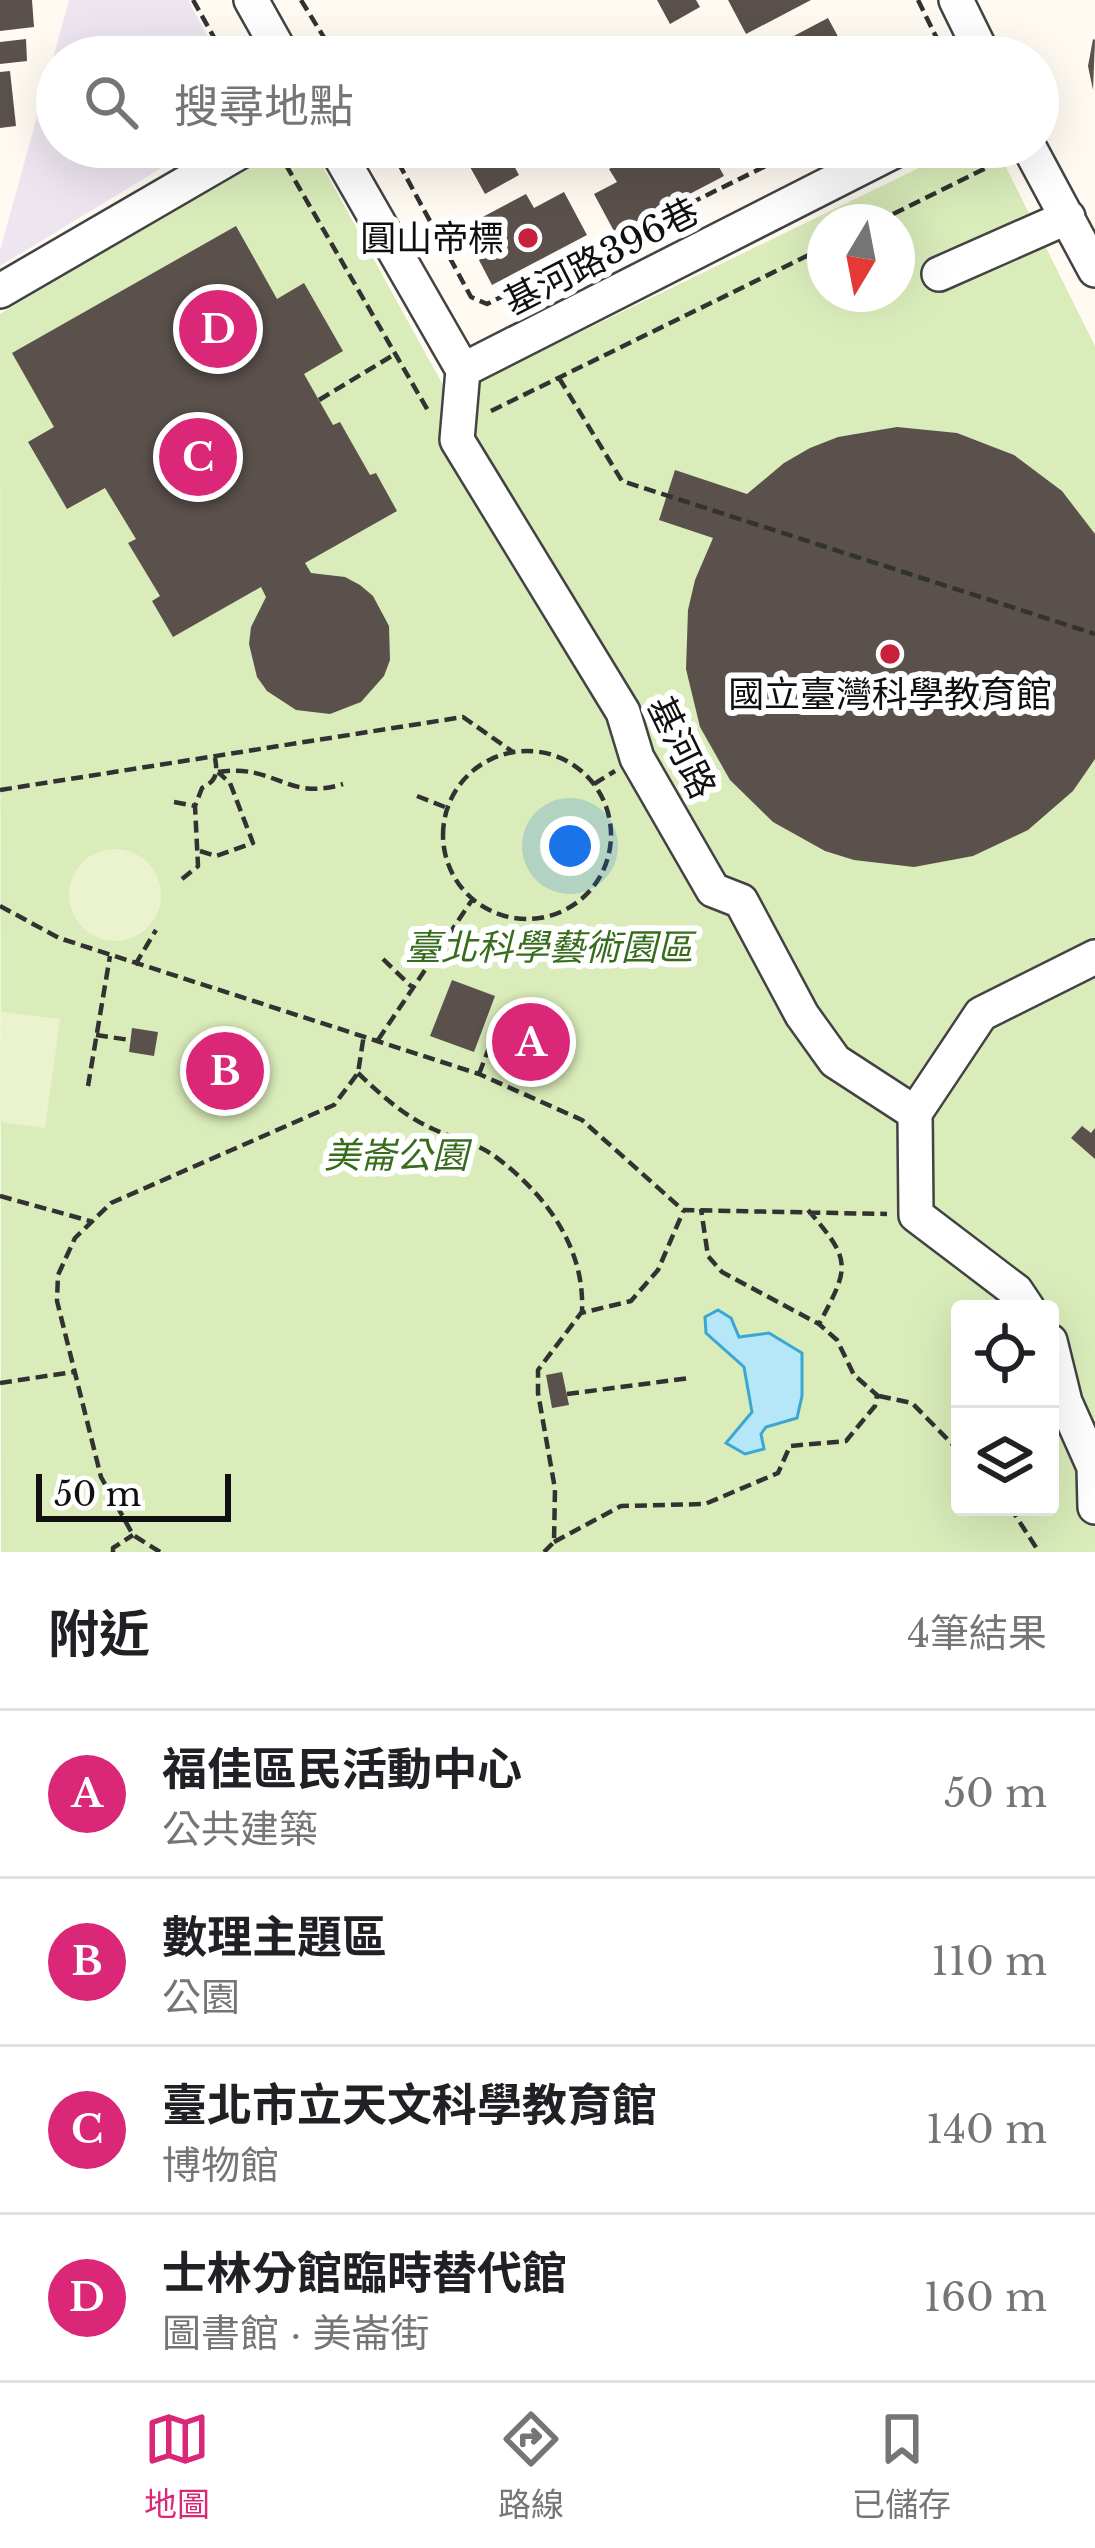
<!DOCTYPE html>
<html lang="zh-TW">
<meta charset="utf-8">
<style>
body{margin:0;font-family:"Libre Baskerville","Noto Sans TC",serif;background:#f6f6f6;color:#202124}
.controls{position:absolute;right:36px;bottom:36px;display:grid;overflow:hidden;border-radius:12px;box-shadow:0 12px 48px #0002}
.controls button{width:108px;height:108px;display:grid;place-items:center;padding:0;border:0;border-bottom:3px solid #e0e0e0;background:#fff;color:#202124;font:60px sans-serif}
.compass{position:absolute;left:807px;top:204px;width:108px;height:108px;border-radius:50%;background:#fff;box-shadow:0 12px 48px #0002;rotate:190deg}
.scale{position:absolute;left:36px;bottom:30px;width:195px;box-sizing:border-box;padding-left:12px;border:6px solid #101010;border-top:0;font-size:33px;line-height:42px;white-space:nowrap;color:#101010;-webkit-text-stroke:9px #fff;paint-order:stroke}
.you{position:absolute;left:570px;top:846px;width:42px;height:42px;margin:-30px;border:9px solid #fff;border-radius:50%;background:#1a73e8;box-shadow:0 0 0 18px #1a73e833}
.badge{display:grid;place-items:center;width:78px;height:78px;border-radius:50%;background:#db2777;color:#fff;font-size:39px;font-weight:700}
.pin{position:absolute;translate:-50% -50%;border:6px solid #fff;box-shadow:0 3px 12px #0006}
.list{margin:0;padding:0;list-style:none}
h2{display:flex;justify-content:space-between;align-items:center;height:156px;margin:0;padding:0 48px;font-size:51px}
h2 small{font-size:39px;font-weight:400;color:#757577}
.list li{display:grid;grid-template-columns:78px 1fr auto;gap:36px;align-items:center;box-sizing:border-box;height:168px;padding:0 48px;border-top:3px solid #e0e0e0}
.list b{display:block;font-size:45px;white-space:nowrap}
.list p{margin:0;font-size:39px;white-space:nowrap;color:#757577}
.list em{font-size:39px;font-style:normal;color:#757577}
.icon{flex:none;width:66px;height:66px;fill:none;stroke:currentColor;stroke-width:2;stroke-linecap:round;stroke-linejoin:round}
.map{position:relative;flex:none;width:1095px;height:1552px;overflow:hidden}
.search{position:absolute;background:#fff;box-shadow:0 12px 48px #0002;left:36px;right:36px;top:36px;height:132px;display:flex;align-items:center;gap:30px;box-sizing:border-box;padding:0 42px;border-radius:66px;color:#757577;font-size:45px}
.sheet{height:828px;background:#fff}
nav{display:flex;justify-content:space-around;align-items:center;box-sizing:border-box;height:168px;border-top:3px solid #e0e0e0;background:#fff;font-size:33px;color:#757577}
nav a{display:grid;justify-items:center;gap:6px}
nav .on{color:#db2777}
.map>svg:first-child{display:block}
.industrial{fill:#ede5ef}
.green{fill:#daecba;fill-rule:evenodd}
.pitch{fill:#eaf3cd}
.water{fill:#b6e7f9;stroke:#39a7d3;stroke-width:3}
.building{fill:#5a504c}
.lines{fill:none;stroke-linecap:round;stroke-linejoin:round}
.minor-casing{stroke:#434343;stroke-width:38}
.path{stroke:#323232;stroke-width:4.5;stroke-dasharray:12 6;stroke-linecap:butt}
.minor{stroke:#fff;stroke-width:33}
.poi-dot{fill:#c7213c;stroke:#fff;stroke-width:4.5}
.labels{text-anchor:middle;stroke-width:12;stroke-linejoin:round;paint-order:stroke}
.poi-label{font-size:36px;fill:#101010;stroke:#fff;text-anchor:end}
.street-label{font-size:36px;fill:#101010;stroke:#fff}
.park-label{font-size:36px;font-style:italic;fill:#366c1c;stroke:#fff}
</style>
<div class="map">
<svg width="1095" height="1552" viewBox="0 0 1095 1552">
<rect width="100%" height="100%" fill="#fffbf3"/>
<path class="industrial" d="M69,0H188L219,57H57V147H196L0,266V251Z"/>
<path class="green" d="M279,147H312L449,396L962,147H996L1095,346V1552H1L0,314ZM825,222H897V294H825ZM960,1309H1050V1507H960Z"/>
<path class="pitch" d="M69 895a46 46 0 1 1 92 0a46 46 0 1 1-92 0Z
M1,1012L60,1019L45,1128L0,1122Z"/>
<path class="water" d="M718,1310L731,1318L739,1337L769,1333L802,1353V1396L797,1418L766,1427L761,1434L764,1449L745,1454L726,1443L752,1412L744,1367L706,1333L705,1317Z"/>
<path class="building" d="M0,0H32L34,27L0,31Z
M657,0H696L700,7L670,24Z
M728,0H811L746,34Z
M828,18L849,57H754Z
M26,39L27,61L0,64V42Z
M1093,39L1095,40L1093,90L1088,66Z
M10,71L16,126L0,128V72Z
M459,147H504L519,175L485,194Z
M651,147H664L669,156L686,147H708L724,176L615,233L594,194L617,182L609,169Z
M564,192L587,235L492,285L469,241L484,233L477,220L526,194L534,208Z
M236,226L277,299L304,283L343,351L304,374L333,425L340,422L370,475L376,473L397,511L305,563L311,573L345,577L360,585L373,596L389,626L390,660L384,676L361,702L330,714L296,710L267,691L257,677L249,644L251,627L266,597L261,587L173,637L152,601L160,596L128,543L136,539L105,488L67,509L28,442L54,427L12,353Z
M897,427L957,433L1014,455L1062,491L1095,534V759L1073,791L1028,830L973,856L914,867L854,860L825,851L773,822L730,780L700,727L686,669L688,610L695,580L713,538L659,520L675,470L747,494L784,463L810,448L838,437Z
M452,980L495,996L474,1052L430,1036Z
M523,1008L561,1023L539,1077L501,1062Z
M132,1028L158,1032L154,1056L129,1052Z
M1082,1126L1091,1133L1095,1128V1159L1071,1138Z
M562,1372L569,1405L552,1408L546,1375Z"/>
<g class="lines">
<defs>
<path id="minor" d="M251,0L283,57
M956,0L984,57
M335,147L463,370L457,440L623,712L637,758L713,890L741,901L802,1015L835,1061L915,1113L916,1215L1016,1291L1028,1309
M1029,147L1095,270
M939,274L1068,217
M0,291L248,147
M463,370L902,147
M915,1113L981,1014L1095,957
M1050,1341L1065,1402L1094,1467L1095,1507"/>
</defs>
<use href="#minor" class="minor-casing"/>
<path class="path" d="M193,0L225,57
M301,0L336,57
M918,0L946,57
M390,147L471,297L487,304L804,147
M286,165L430,414
M877,222L986,168
M559,378L622,481L1095,634
M319,400L395,354
M491,411L825,247
M443 835a84 84 0 1 1 168 0a84 84 0 1 1-168 0Z
M218,772C275,763 287,802 343,784
M594,784L615,771
M0,790L463,717L513,752
M417,796L445,807
M174,802L195,806
M200,851L216,856L253,843L230,783L218,772
M182,879L198,866L195,806L202,788C216,781 218,774 215,758
M0,906L59,938L479,1074L582,1120L683,1210L887,1214
M383,959L413,988
M135,965L156,930
M96,1035L130,1040
M378,1040L472,900
M358,1073C381,1095 404,1116 433,1129C452,1138 476,1143 493,1155C544,1192 585,1246 582,1311
M479,1074L499,1022
M88,1086L110,956
M0,1196L90,1221
M808,1210C852,1261 850,1266 819,1324
M0,1383L73,1372
M567,1394L690,1378
M879,1396L912,1403L960,1452
M1010,1507L1039,1552
M554,1542L621,1506L705,1504L778,1473L790,1446L846,1441L875,1406L877,1395L854,1375L837,1340L819,1324L722,1272L708,1256L701,1209
M113,1552V1548L133,1535
M160,1552L133,1535L101,1477L57,1301L58,1275L75,1238L111,1203L334,1105L358,1073L364,1034
M544,1552L554,1542L555,1489L538,1393V1370L581,1313L631,1301L658,1270L683,1212"/>
<use href="#minor" class="minor"/>
</g>
<g class="poi-dot">
<circle cx="528" cy="238" r="12"/>
<circle cx="890" cy="654" r="12"/>
</g>
<g class="labels">
<g class="poi-label">
<text x="504" y="251">圓山帝標</text>
<text x="890" y="707" text-anchor="middle">國立臺灣科學教育館</text>
</g>
<g class="street-label">
<text transform="translate(601 256) rotate(-27)" y="13">基河路396巷</text>
<text transform="translate(682 747) rotate(64)" y="13">基河路</text>
</g>
<g class="park-label">
<text x="549" y="960">臺北科學藝術園區</text>
<text x="396" y="1168">美崙公園</text>
</g>
</g>
</svg>
<div class="controls">
<button><svg class="icon" aria-label="locate" viewBox="0 0 24 24"><circle cx="12" cy="12" r="6"/><path d="M12 2v4M12 18v4M2 12h4M18 12h4"/></svg></button>
<button><svg class="icon" aria-label="layers" viewBox="0 0 24 24"><path d="M12 4l9 5-9 5-9-5zM3 14l9 5 9-5"/></svg></button>
</div>
<svg class="compass" viewBox="-18 -18 36 36"><path d="M0-13l5 13h-10z" fill="#e53935"/><path d="M0 13l5-13h-10z" fill="#757577"/></svg>
<div class="scale">50 m</div>
<div class="you"></div>
<div class="pin badge" style="left:531px;top:1042px">A</div>
<div class="pin badge" style="left:225px;top:1071px">B</div>
<div class="pin badge" style="left:198px;top:457px">C</div>
<div class="pin badge" style="left:218px;top:329px">D</div>
<div class="search"><svg class="icon" aria-label="search" viewBox="0 0 24 24"><circle cx="10" cy="10" r="6"/><path d="M15 15l6 6"/></svg>搜尋地點</div>
</div>
<section class="sheet">
<h2>附近<small>4筆結果</small></h2>
<ul class="list">
<li><span class="badge">A</span><div><b>福佳區民活動中心</b><p>公共建築</p></div><em>50 m</em></li>
<li><span class="badge">B</span><div><b>數理主題區</b><p>公園</p></div><em>110 m</em></li>
<li><span class="badge">C</span><div><b>臺北市立天文科學教育館</b><p>博物館</p></div><em>140 m</em></li>
<li><span class="badge">D</span><div><b>士林分館臨時替代館</b><p>圖書館 · 美崙街</p></div><em>160 m</em></li>
</ul>
</section>
<nav>
<a class="on"><svg class="icon" aria-label="map" viewBox="0 0 24 24"><path d="M3 6l6-2 6 2 6-2v14l-6 2-6-2-6 2zM9 4v14M15 6v14"/></svg>地圖</a>
<a><svg class="icon" aria-label="directions" viewBox="0 0 24 24"><path d="M12 3l9 9-9 9-9-9zM9 14v-3h6M13 9l2 2-2 2"/></svg>路線</a>
<a><svg class="icon" aria-label="saved" viewBox="0 0 24 24"><path d="M7 4h10v16l-5-4-5 4z"/></svg>已儲存</a>
</nav>
